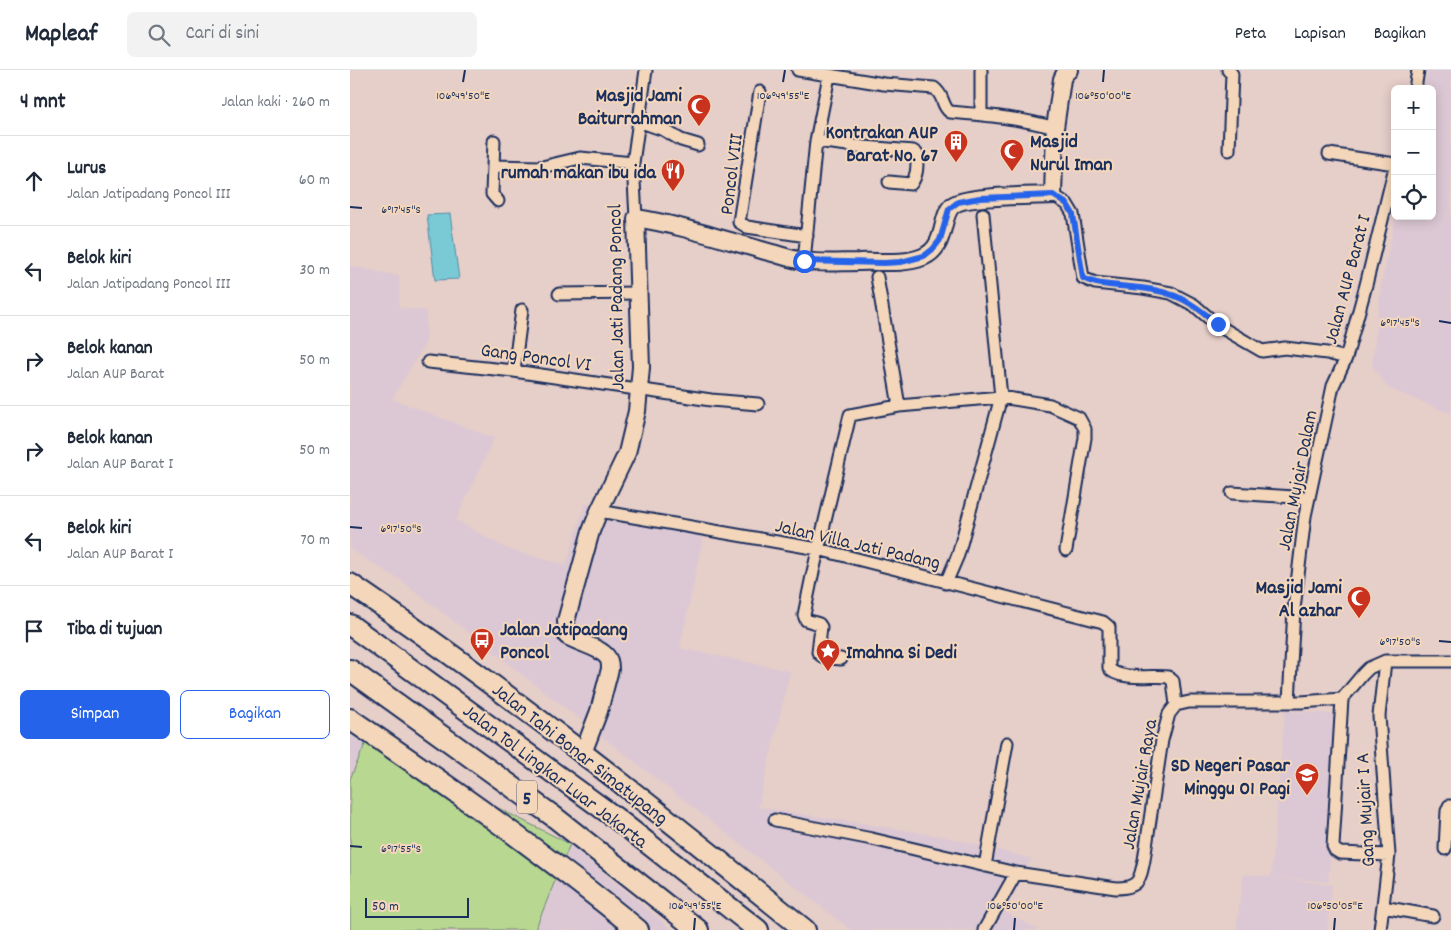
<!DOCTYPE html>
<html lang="id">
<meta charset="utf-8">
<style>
body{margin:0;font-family:Dekko,sans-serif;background:#f2f2f3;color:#1f2937}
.controls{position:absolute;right:15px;top:15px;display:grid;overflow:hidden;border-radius:8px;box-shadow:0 2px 12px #0003}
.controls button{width:45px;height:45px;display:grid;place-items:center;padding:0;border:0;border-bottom:1px solid #e0e1e3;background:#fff;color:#1f2937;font:25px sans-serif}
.scale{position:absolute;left:15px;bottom:12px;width:104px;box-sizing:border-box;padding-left:5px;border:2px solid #1b2f5e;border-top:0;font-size:14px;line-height:18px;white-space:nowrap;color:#1b2f5e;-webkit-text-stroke:4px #f4d7ba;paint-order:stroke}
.stop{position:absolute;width:15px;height:15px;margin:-11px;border:4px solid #2563eb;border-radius:50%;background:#fff}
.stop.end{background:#2563eb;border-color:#fff;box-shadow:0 1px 5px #0008}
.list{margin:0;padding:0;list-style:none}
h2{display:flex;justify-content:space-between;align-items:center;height:65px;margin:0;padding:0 20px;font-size:21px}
h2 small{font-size:16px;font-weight:400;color:#747a83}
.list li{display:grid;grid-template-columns:32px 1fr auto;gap:15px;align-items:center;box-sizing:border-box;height:90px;padding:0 20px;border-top:1px solid #e0e1e3}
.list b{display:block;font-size:19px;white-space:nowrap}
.list p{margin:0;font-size:16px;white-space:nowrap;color:#747a83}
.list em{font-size:16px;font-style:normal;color:#747a83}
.actions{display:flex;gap:10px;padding:15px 20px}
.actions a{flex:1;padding:11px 0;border:1px solid #2563eb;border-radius:8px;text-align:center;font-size:18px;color:#2563eb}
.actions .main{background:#2563eb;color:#fff}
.icon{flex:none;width:28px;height:28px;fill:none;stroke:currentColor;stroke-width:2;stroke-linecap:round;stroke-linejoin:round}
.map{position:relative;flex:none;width:1101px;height:860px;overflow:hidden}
header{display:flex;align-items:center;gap:30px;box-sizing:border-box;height:70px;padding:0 25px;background:#fff;border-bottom:1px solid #e0e1e3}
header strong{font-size:24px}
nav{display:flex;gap:28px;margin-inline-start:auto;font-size:18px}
.search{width:350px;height:45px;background:#f2f2f3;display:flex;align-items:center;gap:12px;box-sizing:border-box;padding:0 18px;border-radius:8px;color:#747a83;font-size:19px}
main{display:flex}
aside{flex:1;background:#fff}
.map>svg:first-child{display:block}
.built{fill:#dcc8d4}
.green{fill:#b8d790;stroke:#6a8377}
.water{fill:#7acad5;stroke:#548ca5}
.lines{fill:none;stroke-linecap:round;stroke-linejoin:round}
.street-casing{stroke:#1b2f5e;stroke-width:15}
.secondary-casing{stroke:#1b2f5e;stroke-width:20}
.highway-casing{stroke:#1b2f5e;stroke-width:24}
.street{stroke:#f4d7ba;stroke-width:11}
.secondary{stroke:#f4d7ba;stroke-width:16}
.highway{stroke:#f4d7ba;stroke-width:20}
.route{stroke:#2563eb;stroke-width:6}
.ticks{fill:none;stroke:#1b2f5e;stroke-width:2}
.labels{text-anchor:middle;stroke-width:4;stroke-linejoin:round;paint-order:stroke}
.shield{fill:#f4d7ba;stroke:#5c617a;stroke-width:1}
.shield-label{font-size:19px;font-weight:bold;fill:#1b2f5e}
.poi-label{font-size:20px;font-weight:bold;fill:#1b2f5e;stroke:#f4d7ba;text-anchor:end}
.street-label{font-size:20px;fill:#1b2f5e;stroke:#f4d7ba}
.ticks-label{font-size:12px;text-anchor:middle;fill:#1b2f5e;stroke:#f4d7ba;stroke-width:4;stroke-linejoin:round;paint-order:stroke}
</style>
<header>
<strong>Mapleaf</strong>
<div class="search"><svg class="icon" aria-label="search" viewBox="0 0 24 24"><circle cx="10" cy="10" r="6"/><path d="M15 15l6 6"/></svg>Cari di sini</div>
<nav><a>Peta</a><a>Lapisan</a><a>Bagikan</a></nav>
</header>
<main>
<aside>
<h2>4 mnt<small>Jalan kaki · 260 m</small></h2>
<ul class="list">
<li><svg class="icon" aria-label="ahead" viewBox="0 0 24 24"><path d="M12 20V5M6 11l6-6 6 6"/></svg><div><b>Lurus</b><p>Jalan Jatipadang Poncol III</p></div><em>60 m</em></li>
<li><svg class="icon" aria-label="left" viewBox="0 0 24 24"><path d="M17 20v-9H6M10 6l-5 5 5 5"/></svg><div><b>Belok kiri</b><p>Jalan Jatipadang Poncol III</p></div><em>30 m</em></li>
<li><svg class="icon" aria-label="right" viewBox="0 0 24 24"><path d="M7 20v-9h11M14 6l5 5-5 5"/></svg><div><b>Belok kanan</b><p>Jalan AUP Barat</p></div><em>50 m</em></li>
<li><svg class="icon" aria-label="right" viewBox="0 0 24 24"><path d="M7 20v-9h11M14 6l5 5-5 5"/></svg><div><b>Belok kanan</b><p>Jalan AUP Barat I</p></div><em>50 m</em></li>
<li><svg class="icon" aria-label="left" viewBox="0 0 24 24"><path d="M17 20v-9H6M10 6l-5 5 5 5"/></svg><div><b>Belok kiri</b><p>Jalan AUP Barat I</p></div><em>70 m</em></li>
<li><svg class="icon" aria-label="arrive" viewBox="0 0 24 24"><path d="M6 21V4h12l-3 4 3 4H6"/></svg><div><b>Tiba di tujuan</b></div></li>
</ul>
<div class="actions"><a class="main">Simpan</a><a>Bagikan</a></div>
</aside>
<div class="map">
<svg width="1101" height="860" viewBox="0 0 1101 860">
<rect width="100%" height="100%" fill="#e6cec9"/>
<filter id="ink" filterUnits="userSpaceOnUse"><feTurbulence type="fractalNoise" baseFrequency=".02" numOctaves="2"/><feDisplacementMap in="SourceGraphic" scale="10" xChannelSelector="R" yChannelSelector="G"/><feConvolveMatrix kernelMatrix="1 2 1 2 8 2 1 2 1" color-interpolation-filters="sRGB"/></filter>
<g filter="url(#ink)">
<path class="built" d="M1078,0H1101V344L1038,318L1022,296L1031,217L1046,146H1082V19H1074Z
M0,196L49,206V238L76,241V272L42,329L144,368L106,450L157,479L216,495L235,434L354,463L330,578L440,601L408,737L596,767L682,789L655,842L689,860H501L52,511L0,479Z
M935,640L992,645L978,812L924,807L982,815L977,860H886L894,804L921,807Z
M0,661L16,672L0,709Z
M220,774L322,860H185Z"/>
<path class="green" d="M16,672L220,774L185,860H0V709Z"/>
<path class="water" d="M100,144L109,209L85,210L77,145Z"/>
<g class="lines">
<defs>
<path id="street" d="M448,0L534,14L584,18C595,26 591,36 600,42C636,45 670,48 705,58
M631,0V44
M878,0L882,4L879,80
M1065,19L1068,0
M410,22L389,152L397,157L457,166
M288,51L314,60L331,70L348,75
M466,71L514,77L563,81L567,84C567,95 568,105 561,114L539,112
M979,84L1045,94
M143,96L144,71
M703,125L717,134L723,144L733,208L745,213L793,218L821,223L844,235L867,255L912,281L935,278L977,283L996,288
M148,131L142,124L143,96L192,97L230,88L283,93
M286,148L283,93L296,0
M454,191L466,71L479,6
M527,207L549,336
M209,224L288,223
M78,292L164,301L361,330L408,334
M164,301L172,240
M882,423L959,428
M249,441L468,479L753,552L759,557V598C768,611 804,605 818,607L823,611L826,635
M596,513L608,485L651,327L633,144
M491,589C483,588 472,590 468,582L471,557L469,554L456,550L454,545L462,506L500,345L549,336L651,327L700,335L729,348L735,359V368L716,480
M992,629L983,776L985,780L990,783L1039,785
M939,632L944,539L955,446L983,316L996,288L1016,215L1045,97
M425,750L522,769L666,803
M1095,779L1097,741L1099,736H1101
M635,796L657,673
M1033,837L1083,846
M634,860L666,803L766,818C789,818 790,810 794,790L812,670L819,644L826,635L839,632H951L992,629L1013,604L1019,598L1035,591H1101
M1030,860L1039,785L1029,646L1035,591"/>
<path id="secondary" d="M233,683L249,641L260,599C260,595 260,590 257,587C250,577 228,573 217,566L216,551L241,461L249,441L277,383L287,341L291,297L286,148C330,155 372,169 415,181C428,184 442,190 455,191C473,194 491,192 509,192C530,191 552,195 573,187C597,177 590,147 602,136C613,125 684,126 703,125L705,58L712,9L715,3L719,0"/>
<path id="highway" d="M0,514C158,621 307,740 455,860
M0,555L267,749L408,860
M0,600L203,746L348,860
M0,649C98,716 196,784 288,860"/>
</defs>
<use href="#street" class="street-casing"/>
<use href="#secondary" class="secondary-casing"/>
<use href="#highway" class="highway-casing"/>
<use href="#street" class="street"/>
<use href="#secondary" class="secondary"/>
<use href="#highway" class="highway"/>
</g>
</g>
<g class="lines" filter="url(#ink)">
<path class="route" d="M454,191L534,193L551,192L574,186L583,179L590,170L599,139L608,132L630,128L703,125L717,134L723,144L733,208C750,217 772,215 791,218C826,222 841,232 868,254"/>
</g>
<path class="ticks" d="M113,12L115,0M433,12L435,0M753,12L754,0M0,137L12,138M1089,251L1101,253M0,457L12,458M1089,571L1101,572M0,776L12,777M344,860L345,848M664,860L665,848M984,860L985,848"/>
<defs>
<symbol id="mosque-pin" viewBox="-11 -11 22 30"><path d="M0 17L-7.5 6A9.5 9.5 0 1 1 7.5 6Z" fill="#c8321e" stroke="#f4d7ba"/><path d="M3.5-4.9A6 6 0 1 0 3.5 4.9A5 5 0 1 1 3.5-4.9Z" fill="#fff"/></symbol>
<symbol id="building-pin" viewBox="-11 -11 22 30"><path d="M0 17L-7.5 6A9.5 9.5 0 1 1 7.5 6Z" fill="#c8321e" stroke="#f4d7ba"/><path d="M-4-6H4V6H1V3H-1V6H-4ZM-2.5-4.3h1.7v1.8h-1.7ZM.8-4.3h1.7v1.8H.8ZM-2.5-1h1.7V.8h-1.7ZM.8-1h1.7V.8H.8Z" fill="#fff"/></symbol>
<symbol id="restaurant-pin" viewBox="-11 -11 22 30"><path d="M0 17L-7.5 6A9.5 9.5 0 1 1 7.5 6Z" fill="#c8321e" stroke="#f4d7ba"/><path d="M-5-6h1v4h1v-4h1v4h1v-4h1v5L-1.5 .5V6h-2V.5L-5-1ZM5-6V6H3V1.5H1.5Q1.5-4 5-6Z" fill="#fff"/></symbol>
<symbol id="bus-pin" viewBox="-11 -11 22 30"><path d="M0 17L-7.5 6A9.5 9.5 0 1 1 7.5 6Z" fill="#c8321e" stroke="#f4d7ba"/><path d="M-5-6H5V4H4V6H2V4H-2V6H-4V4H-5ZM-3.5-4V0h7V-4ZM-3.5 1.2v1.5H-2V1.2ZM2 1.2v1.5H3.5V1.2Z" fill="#fff"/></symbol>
<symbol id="sight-pin" viewBox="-11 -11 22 30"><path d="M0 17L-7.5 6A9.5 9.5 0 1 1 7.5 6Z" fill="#c8321e" stroke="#f4d7ba"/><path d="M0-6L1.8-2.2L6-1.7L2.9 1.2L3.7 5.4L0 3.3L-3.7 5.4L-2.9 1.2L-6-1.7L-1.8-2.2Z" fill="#fff"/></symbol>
<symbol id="school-pin" viewBox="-11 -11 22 30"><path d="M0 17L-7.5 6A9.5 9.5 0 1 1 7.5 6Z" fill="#c8321e" stroke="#f4d7ba"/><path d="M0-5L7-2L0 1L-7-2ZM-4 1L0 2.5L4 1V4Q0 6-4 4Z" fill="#fff"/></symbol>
</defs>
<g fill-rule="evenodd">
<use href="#mosque-pin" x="335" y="22" width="28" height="38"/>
<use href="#building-pin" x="592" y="58" width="28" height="38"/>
<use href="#mosque-pin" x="648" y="67" width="28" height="38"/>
<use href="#restaurant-pin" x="309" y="87" width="28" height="38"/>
<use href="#mosque-pin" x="995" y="514" width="28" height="38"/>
<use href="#bus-pin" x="118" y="556" width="28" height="38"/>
<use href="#sight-pin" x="464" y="567" width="28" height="38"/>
<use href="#school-pin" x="943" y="691" width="28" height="38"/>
</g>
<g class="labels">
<rect class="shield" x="167" y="710.5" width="20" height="33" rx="4"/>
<g class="shield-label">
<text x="177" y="734">5</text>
</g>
<g class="poi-label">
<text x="332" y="31">Masjid Jami<tspan x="332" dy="23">Baiturrahman</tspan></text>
<text x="588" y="68">Kontrakan AUP<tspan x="588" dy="23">Barat No. 67</tspan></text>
<text x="680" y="77" text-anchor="start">Masjid<tspan x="680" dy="23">Nurul Iman</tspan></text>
<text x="306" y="108">rumah makan ibu ida</text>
<text x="992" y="523">Masjid Jami<tspan x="992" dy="23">Al azhar</tspan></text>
<text x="150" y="565" text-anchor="start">Jalan Jatipadang<tspan x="150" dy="23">Poncol</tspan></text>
<text x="496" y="588" text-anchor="start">Imahna Si Dedi</text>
<text x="940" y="701">SD Negeri Pasar<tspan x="940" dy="23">Minggu 01 Pagi</tspan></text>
</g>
<g class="street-label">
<text transform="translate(380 104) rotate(-83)" y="7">Poncol VIII</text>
<text transform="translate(996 209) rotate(-75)" y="7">Jalan AUP Barat I</text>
<text transform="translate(265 227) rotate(-91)" y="7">Jalan Jati Padang Poncol</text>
<text transform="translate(186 286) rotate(8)" y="7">Gang Poncol VI</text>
<text transform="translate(946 410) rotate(-79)" y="7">Jalan Mujair Dalam</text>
<text transform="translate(508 473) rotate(13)" y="7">Jalan Villa Jati Padang</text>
<text transform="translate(231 683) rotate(38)" y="7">Jalan Tahi Bonar Simatupang</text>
<text transform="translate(206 705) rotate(37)" y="7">Jalan Tol Lingkar Luar Jakarta</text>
<text transform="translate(788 714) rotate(-80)" y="7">Jalan Mujair Raya</text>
<text transform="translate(1014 740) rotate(-93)" y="7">Gang Mujair I A</text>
</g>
</g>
<g class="ticks-label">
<text x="113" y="29">106°49'50"E</text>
<text x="433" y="29">106°49'55"E</text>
<text x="753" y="29">106°50'00"E</text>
<text x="51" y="143">6°17'45"S</text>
<text x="1050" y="256">6°17'45"S</text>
<text x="51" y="462">6°17'50"S</text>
<text x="1050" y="575">6°17'50"S</text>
<text x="51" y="782">6°17'55"S</text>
<text x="345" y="839">106°49'55"E</text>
<text x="665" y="839">106°50'00"E</text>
<text x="985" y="839">106°50'05"E</text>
</g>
</svg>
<div class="controls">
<button>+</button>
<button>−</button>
<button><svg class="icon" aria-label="locate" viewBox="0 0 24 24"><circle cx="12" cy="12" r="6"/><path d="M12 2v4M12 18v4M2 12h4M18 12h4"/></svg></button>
</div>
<div class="scale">50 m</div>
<div class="stop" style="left:454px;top:191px"></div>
<div class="stop end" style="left:868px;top:254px"></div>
</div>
</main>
